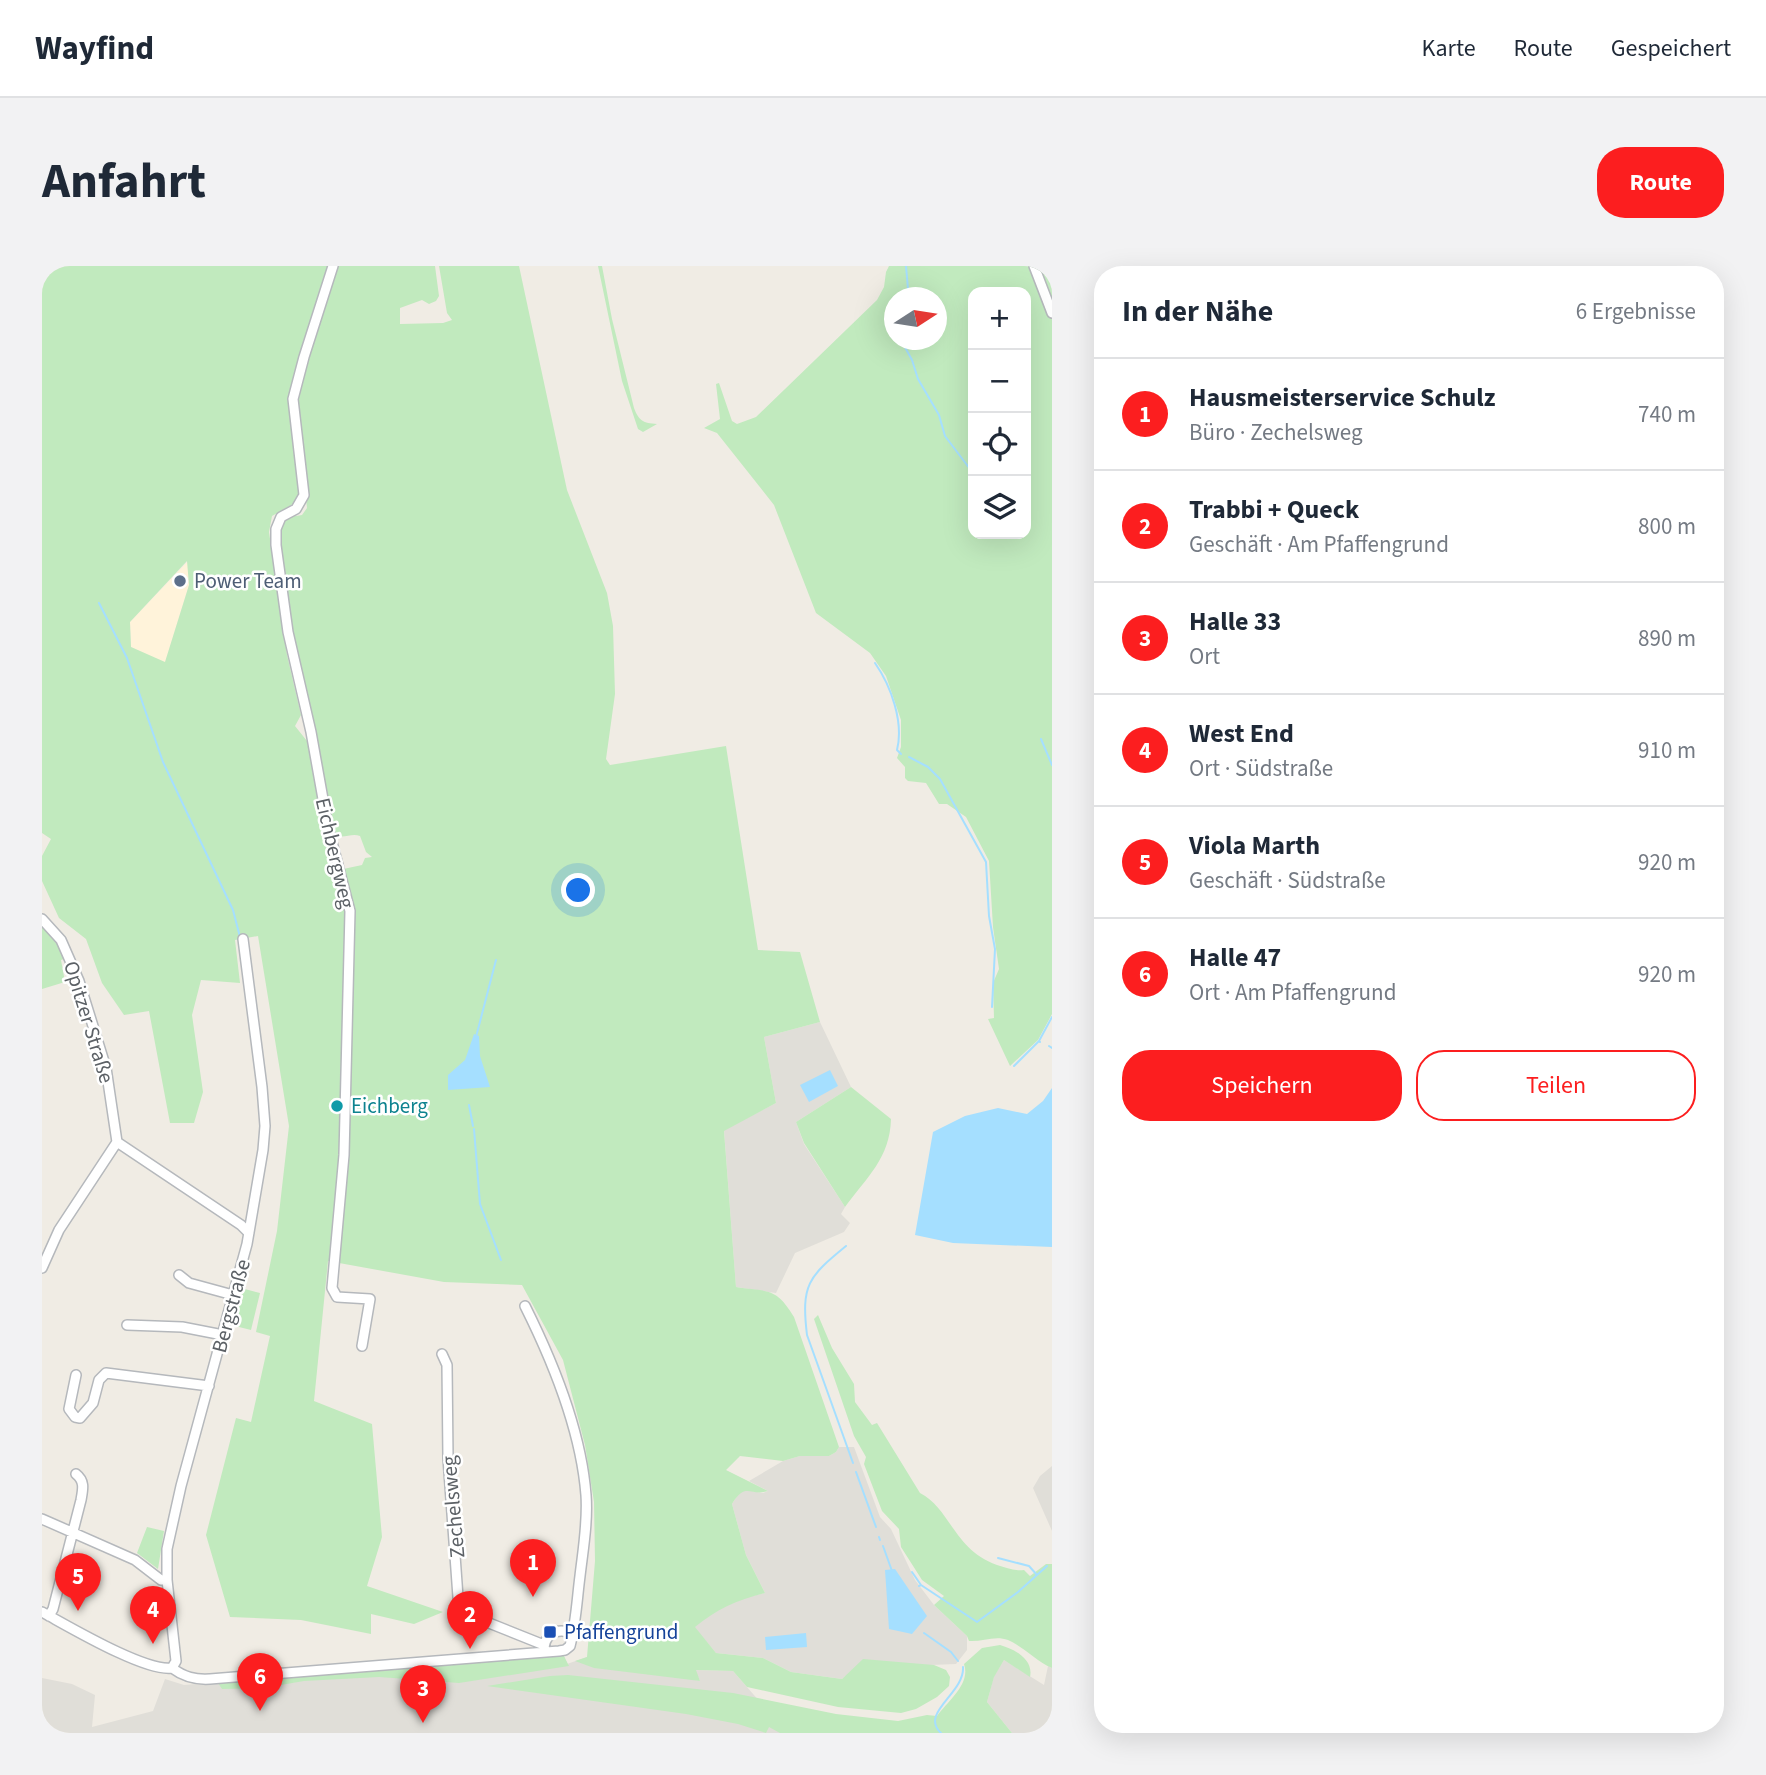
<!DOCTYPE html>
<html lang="de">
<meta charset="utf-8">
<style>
body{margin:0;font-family:"Source Sans 3",sans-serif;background:#f2f2f3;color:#1f2937}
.controls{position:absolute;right:21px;top:21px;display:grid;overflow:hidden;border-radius:14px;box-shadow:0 7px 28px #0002}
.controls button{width:63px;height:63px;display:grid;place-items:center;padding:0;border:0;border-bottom:2px solid #e0e1e3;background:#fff;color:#1f2937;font:35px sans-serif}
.compass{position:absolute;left:842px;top:21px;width:63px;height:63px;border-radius:50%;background:#fff;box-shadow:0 7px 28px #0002;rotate:78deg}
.you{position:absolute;left:537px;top:625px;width:24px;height:24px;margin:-18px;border:5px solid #fff;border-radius:50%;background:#1a73e8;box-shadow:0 0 0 10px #1a73e833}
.badge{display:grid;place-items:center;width:46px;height:46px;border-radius:50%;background:#fc1e1f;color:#fff;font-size:23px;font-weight:700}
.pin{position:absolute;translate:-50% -58px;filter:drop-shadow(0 2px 4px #0008)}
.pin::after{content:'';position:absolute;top:37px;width:24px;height:21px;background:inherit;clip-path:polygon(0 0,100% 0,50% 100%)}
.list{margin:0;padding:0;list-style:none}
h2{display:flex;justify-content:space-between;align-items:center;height:91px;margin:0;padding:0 28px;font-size:30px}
h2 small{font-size:23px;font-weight:400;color:#747a83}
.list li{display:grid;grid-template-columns:46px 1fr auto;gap:21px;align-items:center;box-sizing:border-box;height:112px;padding:0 28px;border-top:2px solid #e0e1e3}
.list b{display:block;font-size:26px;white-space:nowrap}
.list p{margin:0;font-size:23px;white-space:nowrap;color:#747a83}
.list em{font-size:23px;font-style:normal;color:#747a83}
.actions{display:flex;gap:14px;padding:21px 28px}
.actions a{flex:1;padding:16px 0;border:2px solid #fc1e1f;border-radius:28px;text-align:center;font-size:24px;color:#fc1e1f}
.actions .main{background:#fc1e1f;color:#fff}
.icon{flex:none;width:38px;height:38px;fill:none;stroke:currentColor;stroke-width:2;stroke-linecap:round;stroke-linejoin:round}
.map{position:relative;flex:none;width:1010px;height:1467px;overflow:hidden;border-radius:28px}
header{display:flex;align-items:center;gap:42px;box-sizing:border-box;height:98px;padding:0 35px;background:#fff;border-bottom:2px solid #e0e1e3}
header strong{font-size:33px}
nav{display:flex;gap:38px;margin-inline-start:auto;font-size:24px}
.intro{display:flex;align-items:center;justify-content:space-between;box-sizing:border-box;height:168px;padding:0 42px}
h1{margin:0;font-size:49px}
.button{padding:18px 32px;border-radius:28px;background:#fc1e1f;color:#fff;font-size:24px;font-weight:700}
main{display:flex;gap:42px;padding:0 42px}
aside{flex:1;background:#fff;border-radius:28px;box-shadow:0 7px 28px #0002}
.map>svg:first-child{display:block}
.commercial{fill:#fff3da}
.industrial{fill:#e0ded8}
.green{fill:#c1eabe;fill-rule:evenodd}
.water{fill:#a5dfff}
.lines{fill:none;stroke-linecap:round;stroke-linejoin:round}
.stream{stroke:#a5dfff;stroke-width:2}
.minor-casing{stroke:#b5b8bc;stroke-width:12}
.minor{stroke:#fff;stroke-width:9}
.service-dot{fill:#5c6f8a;stroke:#fff;stroke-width:2.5}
.culture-dot{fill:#0f9aa8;stroke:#fff;stroke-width:2.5}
.transit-dot{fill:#1a4fb4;stroke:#fff;stroke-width:2.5}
.labels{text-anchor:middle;stroke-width:5;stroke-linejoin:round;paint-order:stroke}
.service-label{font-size:21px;fill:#4e5e75;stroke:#fff;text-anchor:start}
.street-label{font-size:21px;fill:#5c6166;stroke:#fff}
.culture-label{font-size:21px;fill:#0d838f;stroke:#fff;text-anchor:start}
.transit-label{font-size:21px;fill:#164399;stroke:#fff;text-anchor:start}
</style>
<header>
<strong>Wayfind</strong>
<nav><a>Karte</a><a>Route</a><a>Gespeichert</a></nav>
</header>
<div class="intro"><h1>Anfahrt</h1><a class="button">Route</a></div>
<main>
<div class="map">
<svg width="1010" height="1467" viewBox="0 0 1010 1467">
<rect width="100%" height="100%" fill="#f0ece4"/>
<path class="commercial" d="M146,295L147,319L123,397L89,381L88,356Z"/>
<path class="industrial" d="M778,756L809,821L754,856L762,878L803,941L799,948L808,957L802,966L753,987L734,1027L694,1021L682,864L734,837L722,771Z
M797,1181H812L838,1251L849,1263L873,1314L892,1339L925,1370V1384L914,1398L813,1402L800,1413L749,1406L721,1392L674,1387L652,1361L669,1348L693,1334L723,1327L704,1289L690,1238L697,1227L703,1224L721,1227L726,1225L707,1215L741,1195L758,1190H787L794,1186Z
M1010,1200V1265L991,1222L998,1210Z
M521,1388L525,1398L545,1391L658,1415L653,1404L691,1405L745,1467H0V1412L30,1418L53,1429L50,1461L111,1445L123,1413L142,1419Z
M962,1394L1002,1419L1006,1400L1010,1402V1467H970L945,1436L952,1410Z"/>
<path class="green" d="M0,0H287L246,135L257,208V229L251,238L230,250L227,266L245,389L259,449L253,460L265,475L282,568L292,605L320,599L323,592L330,591L324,586L318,570C310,567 304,572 295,570L292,565C274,489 257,414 245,337C241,311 232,277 241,252L248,248L254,250L260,249L265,242L254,136L256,119L293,0H393L397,30L394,35L387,38L380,34L358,42V58L401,57L410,54L405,47L397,0H477L525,224L565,327L571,360L573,428L564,493L568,499L684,480L716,684L758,686L778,756L722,771L734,837L682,865L694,1021C727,1026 734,1021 752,1051L797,1181L794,1186L787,1190H758L741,1195L698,1190L684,1204L726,1225C708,1231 704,1215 690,1238L704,1289L723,1327C695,1334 675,1343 653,1361L674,1387L721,1392L749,1406L800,1413L821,1393L892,1399L904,1404L908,1411L907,1420L895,1431L874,1443L859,1447L796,1441L705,1421L691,1405L654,1404L658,1415L552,1402L533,1395L545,1391L553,1295L552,1236L543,1179L521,1094L480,1019L402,1016L286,995L272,1135L330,1158L340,1271L325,1320L401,1346L372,1358L329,1348V1368L259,1354L188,1351L164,1269L194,1152L209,1156L228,1070L214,1066L235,965L247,860L216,670L193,674L198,717L159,714L150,749L161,826L152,857H128L107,745L82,749L60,717L44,673L17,652L0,615V590L9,573L0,567ZM145,295L147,319L123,396L89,381L88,356Z
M556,0H560L570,53L592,142C597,155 601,157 615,158L601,166L596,163L580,115Z
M847,0H1010V748L996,774L968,800L946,753L952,752L951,717L957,703L951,661L947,595L924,551L905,538H897L884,517L866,515L863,512V501L855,492L859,481V454L844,410L828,387L774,347L732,239L675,167L662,162L678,153L674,118L677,117L690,155L695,158L714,151L835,34L842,21L844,6ZM931,26H984V268H931ZM852,32H894V74H852Z
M0,657L13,671L25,692L19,694L23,716L0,723Z
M809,821L849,853C848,892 825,911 803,941L762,877L754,856Z
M199,1022L218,1027L209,1064L189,1059Z
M776,1049L790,1082L812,1118L813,1136L830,1159L835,1157L878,1227C909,1243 911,1283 955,1299C965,1302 972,1305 982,1304L988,1310L1004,1298H1010V1402C994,1395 982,1381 966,1374C953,1369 940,1376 927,1375L925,1370L892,1339L902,1330L880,1314L859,1281L857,1263L840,1245L822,1198L824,1191L812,1170L772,1053Z
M105,1261L122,1265L116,1303L95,1287Z
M958,1379C972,1383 992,1393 988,1411L962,1394L952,1411L945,1436L970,1467H738L727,1461L724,1467L696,1458L644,1448L445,1420L508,1410L526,1409L691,1427L794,1448L856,1455L885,1449L895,1450C906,1435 929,1418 922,1398L940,1382Z
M521,1388L527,1400L417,1417L337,1411L262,1415L221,1422L180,1423L176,1417Z"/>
<path class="water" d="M432,768L437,770L438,790L448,821L406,824V809L423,794Z
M788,804L796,820L767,836L758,819Z
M1010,822V981L911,977L873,969L891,866L923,850L956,842L985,848L1001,835Z
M853,1303L885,1350L870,1368L847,1363L843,1304Z
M764,1367L765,1381L724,1384L723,1371Z"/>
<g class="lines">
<path class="stream" d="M864,32L866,23L864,0
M859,74L870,94L876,113L897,149L903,170L931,207
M57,337L85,392L121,496L191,644L198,671
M833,397C849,420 862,456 855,484L859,488
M999,473L1010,499
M867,491L886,501L898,513L944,596L947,650L953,683L950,741
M434,771L454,694
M998,776L997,775L1010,751
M1007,780L1010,782
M972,800L997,775
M427,839L431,860
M432,863L438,938L459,994
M804,980C766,1011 759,1019 765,1069L811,1197
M814,1206L834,1261
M837,1271L838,1274
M841,1280L850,1305
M956,1292L987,1300L995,1309
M870,1306L879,1319
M877,1320L879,1319L935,1356L976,1326L1005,1300
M882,1367L909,1386L916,1395
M899,1467C877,1447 923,1427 921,1401"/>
<defs>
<path id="minor" d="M291,0L262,91L251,133L262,229L254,243L239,251L234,263V279L246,366L269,466L286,561L308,645L302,889L290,1022L295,1031L328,1033L320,1080
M992,0L1010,47
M0,653L19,674L37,715L64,802L75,876L199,959L207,967
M0,1002L17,964L75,876
M137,1009L147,1017L191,1029
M85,1059L140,1061L181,1069
M400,1088L405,1099L406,1192L417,1345L502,1379
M34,1109L27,1143L33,1151L38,1152L51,1137L57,1114L64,1107L167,1120
M0,1253L93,1294L119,1314H125
M0,1346C26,1360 103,1406 130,1402
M7,1350L11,1343L39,1234C41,1223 43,1215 34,1208
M502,1384C502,1370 513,1362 526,1366L530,1373
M130,1402C142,1411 153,1414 168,1413L517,1385L523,1384L528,1380C534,1357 535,1333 538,1310C541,1284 546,1256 544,1229C539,1164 512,1098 483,1040
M130,1402L134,1395L125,1314V1283L139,1220L205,978L221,884L223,860L220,821L201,673"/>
</defs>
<use href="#minor" class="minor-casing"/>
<use href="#minor" class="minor"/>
</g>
<circle class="service-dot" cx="138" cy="315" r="7"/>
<circle class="culture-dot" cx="295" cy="840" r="7"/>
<rect class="transit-dot" x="501" y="1359" width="14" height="14" rx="3.5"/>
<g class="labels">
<g class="service-label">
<text x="152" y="322">Power Team</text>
</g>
<g class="street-label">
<text transform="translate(293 587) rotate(77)" y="7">Eichbergweg</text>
<text transform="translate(47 756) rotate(73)" y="7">Opitzer Straße</text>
<text transform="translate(189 1040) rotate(-75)" y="7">Bergstraße</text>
<text transform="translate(411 1241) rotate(-95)" y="7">Zechelsweg</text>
</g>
<g class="culture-label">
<text x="309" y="847">Eichberg</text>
</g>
<g class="transit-label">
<text x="522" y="1373">Pfaffengrund</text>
</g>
</g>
</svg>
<div class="controls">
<button>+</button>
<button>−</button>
<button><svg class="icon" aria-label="locate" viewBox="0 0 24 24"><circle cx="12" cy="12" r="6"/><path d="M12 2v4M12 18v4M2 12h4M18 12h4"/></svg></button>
<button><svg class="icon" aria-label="layers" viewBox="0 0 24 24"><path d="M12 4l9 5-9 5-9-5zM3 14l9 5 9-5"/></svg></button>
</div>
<svg class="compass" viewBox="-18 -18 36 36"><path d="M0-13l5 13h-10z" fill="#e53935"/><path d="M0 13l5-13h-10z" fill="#747a83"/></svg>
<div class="you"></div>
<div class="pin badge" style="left:491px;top:1331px">1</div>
<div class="pin badge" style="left:428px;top:1383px">2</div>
<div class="pin badge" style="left:381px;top:1457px">3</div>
<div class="pin badge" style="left:111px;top:1378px">4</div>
<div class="pin badge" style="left:36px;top:1345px">5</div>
<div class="pin badge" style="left:218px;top:1445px">6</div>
</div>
<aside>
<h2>In der Nähe<small>6 Ergebnisse</small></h2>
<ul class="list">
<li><span class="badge">1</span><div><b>Hausmeisterservice Schulz</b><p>Büro · Zechelsweg</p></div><em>740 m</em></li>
<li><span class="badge">2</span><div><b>Trabbi + Queck</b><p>Geschäft · Am Pfaffengrund</p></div><em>800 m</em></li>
<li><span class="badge">3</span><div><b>Halle 33</b><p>Ort</p></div><em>890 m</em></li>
<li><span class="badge">4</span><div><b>West End</b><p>Ort · Südstraße</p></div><em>910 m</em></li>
<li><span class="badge">5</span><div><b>Viola Marth</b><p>Geschäft · Südstraße</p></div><em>920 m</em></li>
<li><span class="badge">6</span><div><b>Halle 47</b><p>Ort · Am Pfaffengrund</p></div><em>920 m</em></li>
</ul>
<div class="actions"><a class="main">Speichern</a><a>Teilen</a></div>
</aside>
</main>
